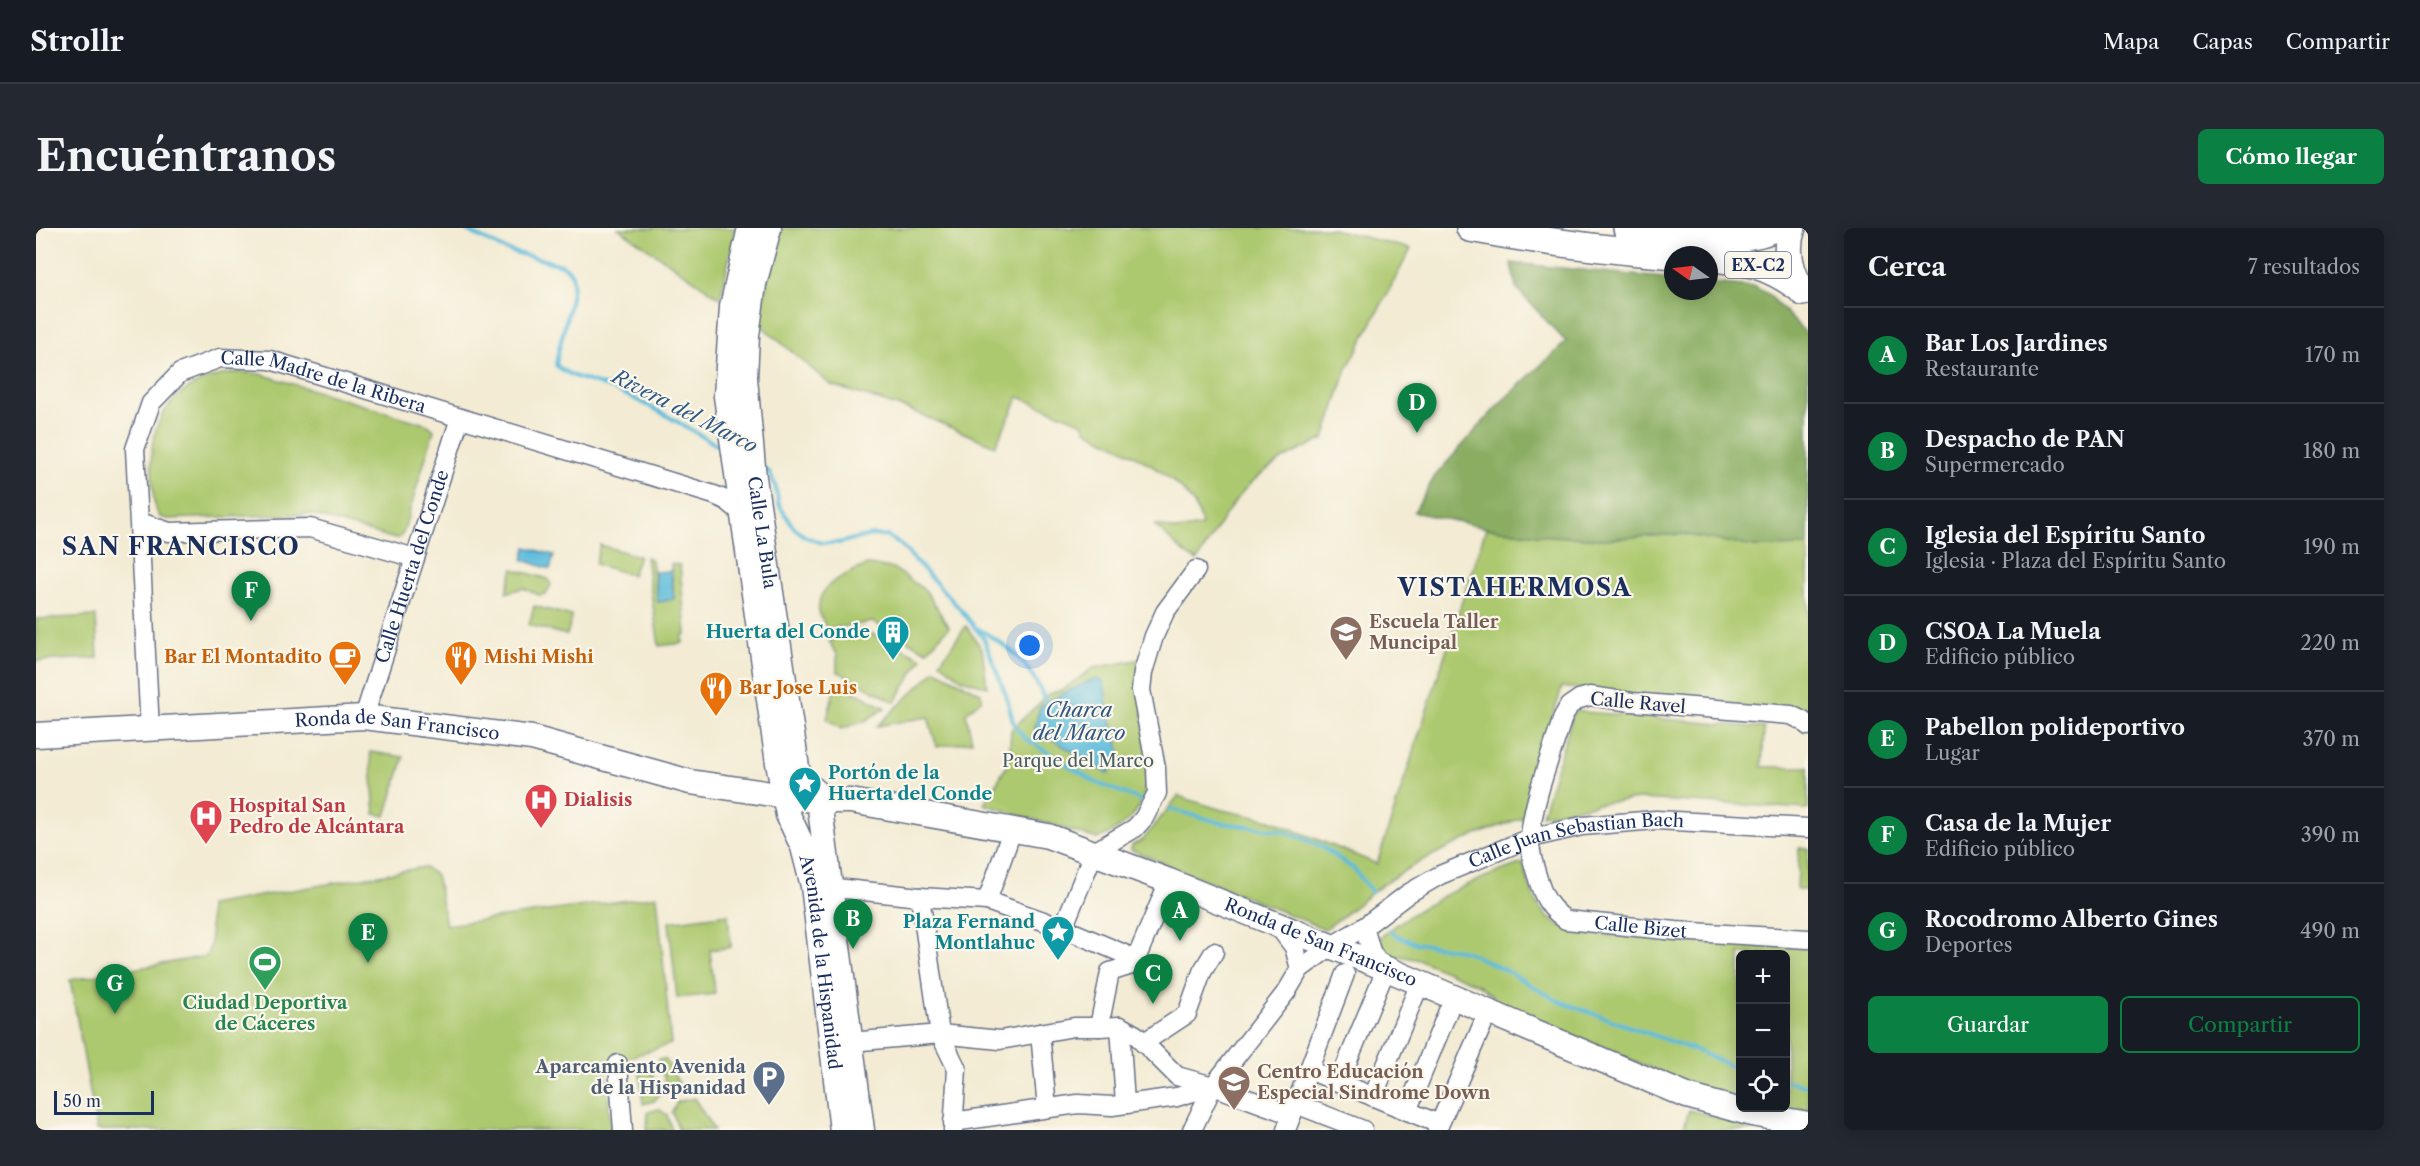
<!DOCTYPE html>
<html lang="es">
<meta charset="utf-8">
<style>
body{margin:0;font-family:"Libre Caslon Text",serif;background:#242831;color:#f1f3f6}
.controls{position:absolute;right:18px;bottom:18px;display:grid;overflow:hidden;border-radius:9px;box-shadow:0 3px 15px #0003}
.controls button{width:54px;height:54px;display:grid;place-items:center;padding:0;border:0;border-bottom:2px solid #363941;background:#171b24;color:#f1f3f6;font:30px sans-serif}
.compass{position:absolute;left:1628px;top:18px;width:54px;height:54px;border-radius:50%;background:#171b24;box-shadow:0 3px 15px #0003;rotate:284deg}
.scale{position:absolute;left:18px;bottom:15px;width:100px;box-sizing:border-box;padding-left:6px;border:3px solid #1b2f5e;border-top:0;font-size:16px;line-height:21px;white-space:nowrap;color:#1b2f5e;-webkit-text-stroke:4px #fbf7ec;paint-order:stroke}
.you{position:absolute;left:994px;top:418px;width:21px;height:21px;margin:-15px;border:4px solid #fff;border-radius:50%;background:#1a73e8;box-shadow:0 0 0 9px #1a73e833}
.badge{display:grid;place-items:center;width:39px;height:39px;border-radius:50%;background:#0b8043;color:#fff;font-size:20px;font-weight:700}
.pin{position:absolute;translate:-50% -50px;filter:drop-shadow(0 2px 3px #0008)}
.pin::after{content:'';position:absolute;top:32px;width:21px;height:18px;background:inherit;clip-path:polygon(0 0,100% 0,50% 100%)}
.list{margin:0;padding:0;list-style:none}
h2{display:flex;justify-content:space-between;align-items:center;height:78px;margin:0;padding:0 24px;font-size:26px}
h2 small{font-size:20px;font-weight:400;color:#9ea1a6}
.list li{display:grid;grid-template-columns:39px 1fr auto;gap:18px;align-items:center;box-sizing:border-box;height:96px;padding:0 24px;border-top:2px solid #363941}
.list b{display:block;font-size:22px;white-space:nowrap}
.list p{margin:0;font-size:20px;white-space:nowrap;color:#9ea1a6}
.list em{font-size:20px;font-style:normal;color:#9ea1a6}
.actions{display:flex;gap:12px;padding:18px 24px}
.actions a{flex:1;padding:14px 0;border:2px solid #0b8043;border-radius:9px;text-align:center;font-size:21px;color:#0b8043}
.actions .main{background:#0b8043;color:#fff}
.icon{flex:none;width:33px;height:33px;fill:none;stroke:currentColor;stroke-width:2;stroke-linecap:round;stroke-linejoin:round}
.map{position:relative;flex:none;width:1772px;height:902px;overflow:hidden;border-radius:9px}
header{display:flex;align-items:center;gap:36px;box-sizing:border-box;height:84px;padding:0 30px;background:#171b24;border-bottom:2px solid #363941}
header strong{font-size:28px}
nav{display:flex;gap:33px;margin-inline-start:auto;font-size:21px}
.intro{display:flex;align-items:center;justify-content:space-between;box-sizing:border-box;height:144px;padding:0 36px}
h1{margin:0;font-size:42px}
.button{padding:15px 27px;border-radius:9px;background:#0b8043;color:#fff;font-size:21px;font-weight:700}
main{display:flex;gap:36px;padding:0 36px}
aside{flex:1;background:#171b24;border-radius:9px;box-shadow:0 3px 15px #0003}
.map>svg:first-child{display:block}
.green{fill:#adc96f;stroke:#647c66;stroke-width:1.5}
.forest{fill:#8aad62;stroke:#526e60;stroke-width:1.5}
.water{fill:#5dbcdb;stroke:#3c769c;stroke-width:1.5}
.lines{fill:none;stroke-linecap:round;stroke-linejoin:round}
.stream{stroke:#5dbcdb;stroke-width:4}
.minor-casing{stroke:#677187;stroke-width:21}
.major-casing{stroke:#677187;stroke-width:27}
.highway-casing{stroke:#677187;stroke-width:30}
.minor{stroke:#fff;stroke-width:18}
.major{stroke:#fff;stroke-width:24}
.highway{stroke:#fff;stroke-width:27}
.labels{text-anchor:middle;stroke-width:4.5;stroke-linejoin:round;paint-order:stroke}
.shield{fill:#fbf7ec;stroke:#5e6b89;stroke-width:1.5}
.shield-label{font-size:16px;font-weight:bold;fill:#1b2f5e}
.street-label{font-size:18px;fill:#1b2f5e;stroke:#fbf7ec}
.education-label{font-size:18px;font-weight:bold;fill:#785e54;stroke:#fbf7ec;text-anchor:start}
.culture-label{font-size:18px;font-weight:bold;fill:#0d838f;stroke:#fbf7ec;text-anchor:end}
.food-label{font-size:18px;font-weight:bold;fill:#c56008;stroke:#fbf7ec;text-anchor:start}
.park-label{font-size:18px;fill:#475d63;stroke:#fbf7ec}
.health-label{font-size:18px;font-weight:bold;fill:#be3a42;stroke:#fbf7ec;text-anchor:start}
.leisure-label{font-size:18px;font-weight:bold;fill:#27864d;stroke:#fbf7ec}
.service-label{font-size:18px;font-weight:bold;fill:#4e5e75;stroke:#fbf7ec;text-anchor:end}
.water-label{font-size:20px;font-style:italic;fill:#2f5984;stroke:#fbf7ec}
.district-label{font-size:24px;font-weight:bold;letter-spacing:1.5px;fill:#1b2f5e;stroke:#fbf7ec}
</style>
<header>
<strong>Strollr</strong>
<nav><a>Mapa</a><a>Capas</a><a>Compartir</a></nav>
</header>
<div class="intro"><h1>Encuéntranos</h1><a class="button">Cómo llegar</a></div>
<main>
<div class="map">
<svg width="1772" height="902" viewBox="0 0 1772 902">
<rect width="100%" height="100%" fill="#fbf7ec"/>
<filter id="ink" filterUnits="userSpaceOnUse"><feTurbulence type="fractalNoise" baseFrequency=".0167" numOctaves="2"/><feDisplacementMap in="SourceGraphic" scale="12" xChannelSelector="R" yChannelSelector="G"/><feConvolveMatrix kernelMatrix="1 2 1 2 8 2 1 2 1" color-interpolation-filters="sRGB"/></filter>
<filter id="wash" filterUnits="userSpaceOnUse"><feTurbulence type="fractalNoise" baseFrequency=".008" numOctaves="4" result="noise"/><feDisplacementMap in="SourceGraphic" scale="24" xChannelSelector="R" yChannelSelector="G"/><feGaussianBlur stdDeviation="1.35" result="paint"/><feColorMatrix in="noise" values="0 0 0 0 0 0 0 0 0 0 0 0 0 0 0 0 0 1.4 0 .05"/><feComposite in="paint" operator="in"/></filter>
<g filter="url(#wash)">
<rect width="100%" height="100%" fill="#f3ebd3"/>
<path class="green" d="M582,0H700L684,70Z
M746,0H1293L1375,21L1311,141L1288,211C1262,222 1238,234 1217,253C1194,274 1178,307 1161,333C1142,323 1135,310 1118,297L1141,302L1166,298C1159,251 1088,223 1050,202L1047,195L983,169L959,218L871,181L795,157L722,95L739,20Z
M203,144L224,146L392,197L398,202L367,305L363,310H356L274,286L132,291L124,289C116,277 117,262 116,248C110,187 142,151 203,144Z
M1450,300L1502,307L1567,311L1646,306L1719,319L1772,318V488L1526,459L1486,590C1442,605 1399,623 1360,648C1335,663 1314,684 1289,701L1095,622L1096,617L1107,612L1142,568L1186,582L1234,592L1341,636Z
M564,317L603,328L596,347L559,336Z
M610,329L616,332L622,374L638,371L635,336L644,337L650,406L646,408L647,415L623,418Z
M831,337L857,340L890,363L913,399L891,423L837,394L791,401C789,396 784,389 783,383C780,355 811,346 831,337Z
M477,341L512,351L515,357L510,366L503,367L487,360L470,365Z
M498,378L536,388L531,407L493,397Z
M60,388L62,430L0,433V391Z
M930,398L946,421L951,459L926,451L904,434Z
M826,401L886,430L859,474L801,443V426L793,413Z
M1102,432C1105,457 1107,481 1109,506C1114,557 1115,590 1061,611L948,576L973,534L975,502L1013,466L1028,461L1057,440Z
M900,442L945,465L946,471L930,485L936,513L901,519L892,489L841,498Z
M800,454L849,480L829,493L805,501L791,491Z
M1538,483L1728,500L1726,539H1772V581L1604,571L1567,575L1506,587Z
M334,524L368,529L350,588L339,586Z
M1763,620H1772V662H1761Z
M1487,635C1493,657 1498,680 1518,694C1540,708 1573,707 1598,709C1656,714 1714,717 1772,720V889L1721,880H1750V726H1704V876L1691,872L1472,781L1443,757L1384,732L1363,728L1350,733L1340,713C1382,676 1435,653 1487,635Z
M388,639L400,647L410,697L621,668L635,816L591,830L569,832L575,902H61L34,752L171,728L175,714L173,677Z
M692,686L695,719L674,722L679,766L641,770L633,694Z
M622,831H629L648,864L640,866L632,862Z
M603,834L612,835L624,866L618,873L607,876Z
M658,870L678,902H643L636,884L641,874Z
M623,881L631,887L636,902H611L612,884Z
M1653,882L1722,900L1729,902H1647Z"/>
<path class="forest" d="M1475,35L1637,51V63H1673V55L1719,59L1732,66L1772,107V318L1719,319L1646,306L1567,311L1502,307L1450,300L1378,284L1399,248L1464,175L1530,114L1480,60Z"/>
<path class="water" d="M490,319L518,327L514,341L487,332Z
M635,343L638,371L622,374L619,344Z
M1063,451L1068,455L1072,483L1085,526L1072,545L999,501L1003,481L1010,474L1056,452Z"/>
<g class="lines">
<path class="stream" d="M426,0L470,22L526,37C530,40 534,42 536,47C541,61 522,118 520,137C537,152 559,153 579,162C617,178 654,201 689,222
M726,239L733,244L739,257L743,277L758,300L770,309L786,315H802L835,307L851,308L864,316L926,383L948,411L970,467L978,497L989,510L1059,554L1105,572
M941,400C978,422 993,434 1010,474
M1134,581L1186,595L1247,603L1285,618L1318,641L1336,664
M1353,702L1365,710L1380,715L1429,723L1473,744L1522,773L1664,824L1704,842
M1750,853L1772,858"/>
</g>
</g>
<g filter="url(#ink)">
<g class="lines">
<defs>
<g id="minor">
<path d="M104,294L133,304L274,300L379,330"/>
<path id="s1" d="M328,489L424,190"/>
<path id="s2" d="M1772,498L1767,493L1755,487L1596,474L1554,468L1543,471L1533,478L1527,489C1516,524 1496,575 1494,610C1493,624 1498,638 1502,651C1507,669 1514,681 1530,692L1640,703L1772,711"/>
<path id="s3" d="M114,501L99,221L115,175L144,145L184,130L234,132L678,267L690,272L706,285"/>
<path d="M781,658L884,669L904,806L964,812L1038,799H1063"/>
<path d="M884,669L951,673L1027,700L1100,731L1099,736L1074,744L1063,799L1084,798L1100,807L1141,848L1177,858L1256,887"/>
<path d="M951,673L977,600"/>
<path d="M1242,698L1258,719L1264,741"/>
<path d="M1328,699L1335,723L1344,738"/>
<path d="M1027,700L1058,624L1099,600L1108,590L1121,565L1120,540L1105,462L1107,444L1118,408L1129,384L1160,342"/>
<path d="M1100,731L1133,653"/>
<path d="M1084,798L1089,876"/>
<path d="M1004,805L1011,880"/>
<path d="M815,814L904,806L921,841L917,902"/>
<path d="M1107,815L1151,786L1166,744L1178,724"/>
<path d="M582,836L587,902"/>
<path d="M1273,842L1403,896"/>
<path d="M1303,854L1350,741"/>
<path d="M1337,869L1384,755"/>
<path d="M1260,876L1327,902"/>
<path d="M1371,883L1412,783"/>
<path d="M917,894L1042,876L1076,878L1141,869L1177,858"/>
<path id="s4" d="M1156,902L1177,858L1251,763L1264,741L1294,719L1328,699L1373,665L1404,647L1494,610L1546,598L1620,592L1772,600"/>
<path d="M1250,902L1309,746"/>
<path d="M1401,902L1452,784"/>
</g>
<g id="major">
<path id="s5" d="M714,0L696,79L690,168L742,535L752,587L767,619L777,658L806,902"/>
<path id="s6" d="M733,0L718,56L711,107L709,150L718,250L763,553C761,563 758,565 748,568"/>
<path id="s7" d="M0,507L328,489L496,510L654,554L783,573H815L1012,608L1133,653L1344,738L1651,868L1716,886L1772,896"/>
<path d="M777,561L783,573L826,902"/>
</g>
<path id="highway" d="M1434,0C1502,13 1570,22 1639,27
M1591,0C1626,4 1708,18 1737,0
M1756,0C1748,21 1754,46 1767,64
M1673,30C1713,33 1732,37 1765,61"/>
</defs>
<use href="#minor" class="minor-casing"/>
<use href="#major" class="major-casing"/>
<use href="#highway" class="highway-casing"/>
<use href="#minor" class="minor"/>
<use href="#major" class="major"/>
<use href="#highway" class="highway"/>
</g>
</g>
<defs>
<symbol id="building-pin" viewBox="-11 -11 22 30"><path d="M0 17L-7.5 6A9.5 9.5 0 1 1 7.5 6Z" fill="#0f9aa8" stroke="#fbf7ec"/><path d="M-4-6H4V6H1V3H-1V6H-4ZM-2.5-4.3h1.7v1.8h-1.7ZM.8-4.3h1.7v1.8H.8ZM-2.5-1h1.7V.8h-1.7ZM.8-1h1.7V.8H.8Z" fill="#fff"/></symbol>
<symbol id="university-pin" viewBox="-11 -11 22 30"><path d="M0 17L-7.5 6A9.5 9.5 0 1 1 7.5 6Z" fill="#8d6e63" stroke="#fbf7ec"/><path d="M0-5L7-2L0 1L-7-2ZM-4 1L0 2.5L4 1V4Q0 6-4 4Z" fill="#fff"/></symbol>
<symbol id="cafe-pin" viewBox="-11 -11 22 30"><path d="M0 17L-7.5 6A9.5 9.5 0 1 1 7.5 6Z" fill="#e8710a" stroke="#fbf7ec"/><path d="M-5.5-4.5H6V0H3Q3 3.5 0 3.5H-2.5Q-5.5 3.5-5.5 0ZM3-3.2v2h1.7v-2ZM-6 4.5H4V6H-6Z" fill="#fff"/></symbol>
<symbol id="restaurant-pin" viewBox="-11 -11 22 30"><path d="M0 17L-7.5 6A9.5 9.5 0 1 1 7.5 6Z" fill="#e8710a" stroke="#fbf7ec"/><path d="M-5-6h1v4h1v-4h1v4h1v-4h1v5L-1.5 .5V6h-2V.5L-5-1ZM5-6V6H3V1.5H1.5Q1.5-4 5-6Z" fill="#fff"/></symbol>
<symbol id="sight-pin" viewBox="-11 -11 22 30"><path d="M0 17L-7.5 6A9.5 9.5 0 1 1 7.5 6Z" fill="#0f9aa8" stroke="#fbf7ec"/><path d="M0-6L1.8-2.2L6-1.7L2.9 1.2L3.7 5.4L0 3.3L-3.7 5.4L-2.9 1.2L-6-1.7L-1.8-2.2Z" fill="#fff"/></symbol>
<symbol id="hospital-pin" viewBox="-11 -11 22 30"><path d="M0 17L-7.5 6A9.5 9.5 0 1 1 7.5 6Z" fill="#e0444e" stroke="#fbf7ec"/><path d="M-5-5h3v3.5h4V-5h3V5h-3V1.5h-4V5h-3Z" fill="#fff"/></symbol>
<symbol id="stadium-pin" viewBox="-11 -11 22 30"><path d="M0 17L-7.5 6A9.5 9.5 0 1 1 7.5 6Z" fill="#2e9e5b" stroke="#fbf7ec"/><path d="M0-5a6.5 5 0 1 0 0 10a6.5 5 0 1 0 0-10ZM-3.5-1.8h7v3.6h-7Z" fill="#fff"/></symbol>
<symbol id="parking-pin" viewBox="-11 -11 22 30"><path d="M0 17L-7.5 6A9.5 9.5 0 1 1 7.5 6Z" fill="#5c6f8a" stroke="#fbf7ec"/><path d="M-3.5-5.5H1a3.5 3.5 0 0 1 0 7H-1V5.5H-3.5ZM-1-3.4V-.6H.8a1.4 1.4 0 0 0 0-2.8Z" fill="#fff"/></symbol>
<symbol id="school-pin" viewBox="-11 -11 22 30"><path d="M0 17L-7.5 6A9.5 9.5 0 1 1 7.5 6Z" fill="#8d6e63" stroke="#fbf7ec"/><path d="M0-5L7-2L0 1L-7-2ZM-4 1L0 2.5L4 1V4Q0 6-4 4Z" fill="#fff"/></symbol>
</defs>
<g fill-rule="evenodd">
<use href="#building-pin" x="838" y="385" width="38" height="52"/>
<use href="#university-pin" x="1291" y="385" width="38" height="52"/>
<use href="#cafe-pin" x="290" y="410" width="38" height="52"/>
<use href="#restaurant-pin" x="406" y="410" width="38" height="52"/>
<use href="#restaurant-pin" x="661" y="441" width="38" height="52"/>
<use href="#sight-pin" x="750" y="536" width="38" height="52"/>
<use href="#hospital-pin" x="486" y="553" width="38" height="52"/>
<use href="#hospital-pin" x="151" y="569" width="38" height="52"/>
<use href="#sight-pin" x="1003" y="685" width="38" height="52"/>
<use href="#stadium-pin" x="210" y="715" width="38" height="52"/>
<use href="#parking-pin" x="714" y="830" width="38" height="52"/>
<use href="#school-pin" x="1179" y="835" width="38" height="52"/>
</g>
<g class="labels">
<rect class="shield" x="1689" y="24" width="66" height="26" rx="4.5"/>
<g class="shield-label">
<text x="1722" y="43">EX-C2</text>
</g>
<g class="street-label">
<text dy="6" stroke="none"><textPath href="#s3" startOffset="520">Calle Madre de la Ribera</textPath></text>
<text dy="6" stroke="none"><textPath href="#s6" startOffset="308">Calle La Bula</textPath></text>
<text dy="6" stroke="none"><textPath href="#s1" startOffset="158">Calle Huerta del Conde</textPath></text>
<text transform="translate(1602 475) rotate(5)" y="6">Calle Ravel</text>
<text dy="6" stroke="none"><textPath href="#s7" startOffset="362">Ronda de San Francisco</textPath></text>
<text dy="6" stroke="none"><textPath href="#s4" startOffset="506">Calle Juan Sebastian Bach</textPath></text>
<text dy="6" stroke="none"><textPath href="#s2" startOffset="552">Calle Bizet</textPath></text>
<text dy="6" stroke="none"><textPath href="#s7" startOffset="1317">Ronda de San Francisco</textPath></text>
<text dy="6" stroke="none"><textPath href="#s5" startOffset="746">Avenida de la Hispanidad</textPath></text>
</g>
<g class="education-label">
<text x="1333" y="400">Escuela Taller<tspan x="1333" dy="21">Muncipal</tspan></text>
<text x="1221" y="850">Centro Educación<tspan x="1221" dy="21">Especial Sindrome Down</tspan></text>
</g>
<g class="culture-label">
<text x="834" y="410">Huerta del Conde</text>
<text x="792" y="551" text-anchor="start">Portón de la<tspan x="792" dy="21">Huerta del Conde</tspan></text>
<text x="999" y="700">Plaza Fernand<tspan x="999" dy="21">Montlahuc</tspan></text>
</g>
<g class="food-label">
<text x="286" y="435" text-anchor="end">Bar El Montadito</text>
<text x="448" y="435">Mishi Mishi</text>
<text x="703" y="466">Bar Jose Luis</text>
</g>
<g class="park-label">
<text x="1042" y="539">Parque del Marco</text>
</g>
<g class="health-label">
<text x="528" y="578">Dialisis</text>
<text x="193" y="584">Hospital San<tspan x="193" dy="21">Pedro de Alcántara</tspan></text>
</g>
<g class="leisure-label">
<text x="229" y="781">Ciudad Deportiva<tspan x="229" dy="21">de Cáceres</tspan></text>
</g>
<g class="service-label">
<text x="710" y="845">Aparcamiento Avenida<tspan x="710" dy="21">de la Hispanidad</tspan></text>
</g>
<g class="water-label">
<text transform="translate(649 183) rotate(27)" y="7">Rivera del Marco</text>
<text x="1043" y="489">Charca<tspan x="1043" dy="23">del Marco</tspan></text>
</g>
<g class="district-label">
<text x="145" y="327">SAN FRANCISCO</text>
<text x="1479" y="368">VISTAHERMOSA</text>
</g>
</g>
</svg>
<div class="controls">
<button>+</button>
<button>−</button>
<button><svg class="icon" aria-label="locate" viewBox="0 0 24 24"><circle cx="12" cy="12" r="6"/><path d="M12 2v4M12 18v4M2 12h4M18 12h4"/></svg></button>
</div>
<svg class="compass" viewBox="-18 -18 36 36"><path d="M0-13l5 13h-10z" fill="#e53935"/><path d="M0 13l5-13h-10z" fill="#9ea1a6"/></svg>
<div class="scale">50 m</div>
<div class="you"></div>
<div class="pin badge" style="left:1144px;top:713px">A</div>
<div class="pin badge" style="left:817px;top:721px">B</div>
<div class="pin badge" style="left:1117px;top:776px">C</div>
<div class="pin badge" style="left:1381px;top:205px">D</div>
<div class="pin badge" style="left:332px;top:735px">E</div>
<div class="pin badge" style="left:215px;top:393px">F</div>
<div class="pin badge" style="left:79px;top:786px">G</div>
</div>
<aside>
<h2>Cerca<small>7 resultados</small></h2>
<ul class="list">
<li><span class="badge">A</span><div><b>Bar Los Jardines</b><p>Restaurante</p></div><em>170 m</em></li>
<li><span class="badge">B</span><div><b>Despacho de PAN</b><p>Supermercado</p></div><em>180 m</em></li>
<li><span class="badge">C</span><div><b>Iglesia del Espíritu Santo</b><p>Iglesia · Plaza del Espíritu Santo</p></div><em>190 m</em></li>
<li><span class="badge">D</span><div><b>CSOA La Muela</b><p>Edificio público</p></div><em>220 m</em></li>
<li><span class="badge">E</span><div><b>Pabellon polideportivo</b><p>Lugar</p></div><em>370 m</em></li>
<li><span class="badge">F</span><div><b>Casa de la Mujer</b><p>Edificio público</p></div><em>390 m</em></li>
<li><span class="badge">G</span><div><b>Rocodromo Alberto Gines</b><p>Deportes</p></div><em>490 m</em></li>
</ul>
<div class="actions"><a class="main">Guardar</a><a>Compartir</a></div>
</aside>
</main>
